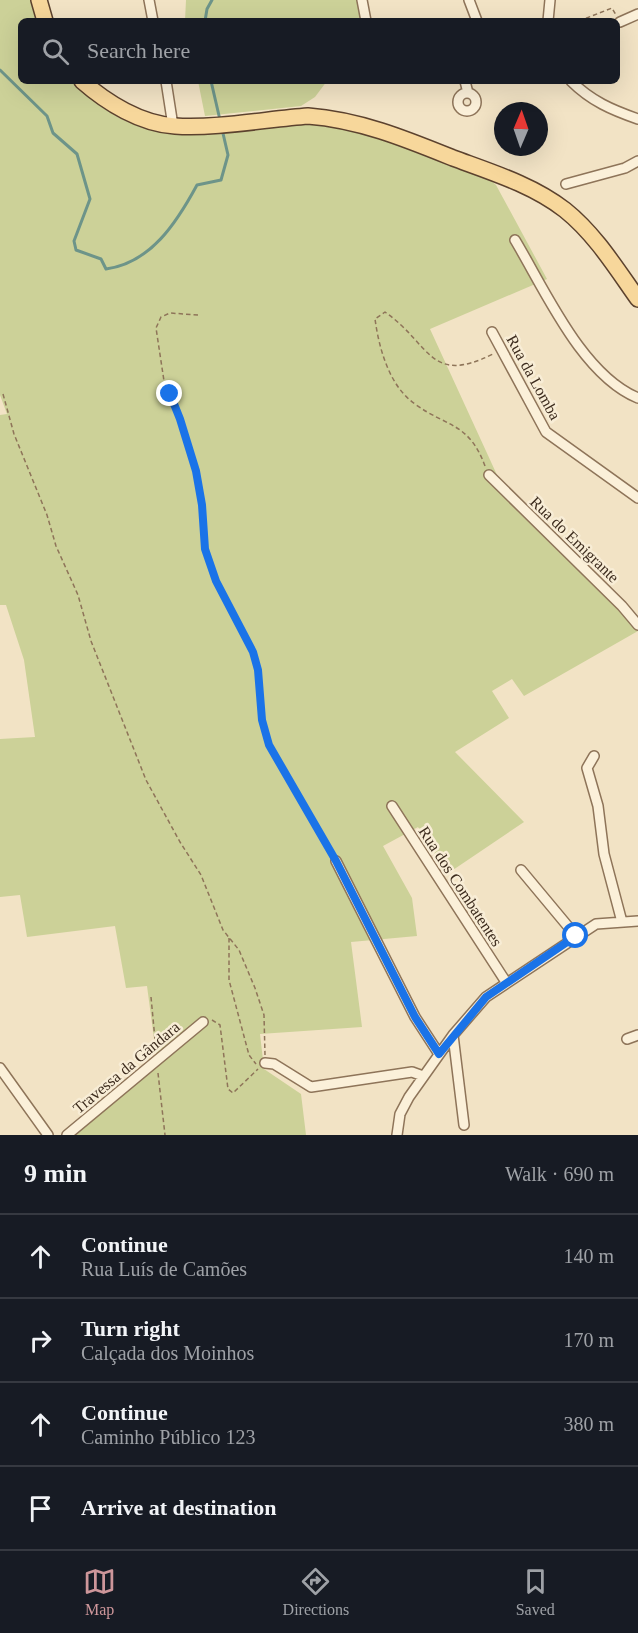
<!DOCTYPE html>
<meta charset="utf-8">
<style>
body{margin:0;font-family:Georgia,serif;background:#20242c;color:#f1f3f6}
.compass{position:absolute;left:494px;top:102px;width:54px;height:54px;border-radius:50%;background:#171b24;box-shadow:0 6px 24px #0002;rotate:2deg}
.stop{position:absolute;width:18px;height:18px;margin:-14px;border:4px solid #1a73e8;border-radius:50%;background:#fff}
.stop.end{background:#1a73e8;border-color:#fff;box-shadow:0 2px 6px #0008}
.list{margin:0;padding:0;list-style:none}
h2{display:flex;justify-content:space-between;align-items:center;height:78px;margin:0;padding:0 24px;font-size:26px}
h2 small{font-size:20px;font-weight:400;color:#9ea1a6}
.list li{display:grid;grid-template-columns:39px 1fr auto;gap:18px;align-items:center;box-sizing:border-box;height:84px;padding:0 24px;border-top:2px solid #363941}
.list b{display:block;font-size:22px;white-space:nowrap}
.list p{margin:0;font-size:20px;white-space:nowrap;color:#9ea1a6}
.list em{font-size:20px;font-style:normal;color:#9ea1a6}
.icon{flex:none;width:33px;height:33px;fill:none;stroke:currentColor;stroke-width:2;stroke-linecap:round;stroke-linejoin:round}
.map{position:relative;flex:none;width:638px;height:1135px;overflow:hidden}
.search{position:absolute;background:#171b24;box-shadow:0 6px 24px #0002;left:18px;right:18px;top:18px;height:66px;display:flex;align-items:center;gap:15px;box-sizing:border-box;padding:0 21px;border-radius:9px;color:#9ea1a6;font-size:22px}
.sheet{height:414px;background:#171b24}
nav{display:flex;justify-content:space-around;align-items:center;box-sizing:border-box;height:84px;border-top:2px solid #363941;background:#171b24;font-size:16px;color:#9ea1a6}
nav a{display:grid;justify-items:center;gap:3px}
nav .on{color:#cd969a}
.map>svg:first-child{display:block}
.green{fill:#ccd198}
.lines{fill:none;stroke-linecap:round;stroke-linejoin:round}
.stream{stroke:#6d9489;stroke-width:3}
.street-casing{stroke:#8e7459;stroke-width:12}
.primary-casing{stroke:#5c422e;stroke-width:18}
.path{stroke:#8e7459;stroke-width:1.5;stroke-dasharray:4.5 3;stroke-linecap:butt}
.street{stroke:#fbf0d9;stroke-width:9}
.primary{stroke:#f7d79b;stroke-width:15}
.route{stroke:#1a73e8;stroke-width:8}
.labels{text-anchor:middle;stroke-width:5;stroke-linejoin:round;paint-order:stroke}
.street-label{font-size:16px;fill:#3d2c1e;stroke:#f8edd6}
</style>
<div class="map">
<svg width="638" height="1135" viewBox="0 0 638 1135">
<rect width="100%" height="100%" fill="#f2e3c5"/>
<path class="green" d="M0,0H38L43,21H21V81H74C88,99 108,113 128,122C192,151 253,116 318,123C374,130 434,159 488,178L496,185L547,279L430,329L497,475L623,602L638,620V631L524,696L512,679L492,691L509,718L455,752L524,822L447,874L418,827L383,846L412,898L417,936L351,942L362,1027L260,1034L264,1069L301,1094L306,1135H74L160,1063L157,1061L147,986L126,988L115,926L27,937L20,895L0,897V739L35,737L24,660L6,605H0V415L7,414L0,395Z
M186,0H359L364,21H185Z
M198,81H327L315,97L301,106L205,116Z"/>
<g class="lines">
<path class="stream" d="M205,21L207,9L212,0
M0,70L47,116L53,133L77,154L90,199L74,241L76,250L101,259L106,269C151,263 177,222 197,185L221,180L228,155L222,129
M211,81L220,120"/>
<defs>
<path id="street" d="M149,0L153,21
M362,0L366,21
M469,0L477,21
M548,21L550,0
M620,22L638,14
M166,81L173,126
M465,81L468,93
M571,81C591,101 612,110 638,119
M458 102a9 9 0 1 1 18 0a9 9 0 1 1-18 0Z
M566,184L625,168L638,161
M515,240C545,290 582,375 638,398
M492,332L546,432L638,498
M489,475L622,606L638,625
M594,756L587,768L598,806L604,854L622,922
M392,806L506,982
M336,861L415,1017L439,1054
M521,870L576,936
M453,1035L464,1125
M627,1039L638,1035
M265,1063L274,1064L311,1087L412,1072L423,1076
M0,1068L48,1135
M67,1135L203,1022
M397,1135L400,1114L409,1097L453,1035L486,997L596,924L638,921"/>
<path id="primary" d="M39,0L45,21
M82,81C107,103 141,124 175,126C214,129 268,119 308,116C360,120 406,139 453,158C491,172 533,185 565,210C595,234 616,268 638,299"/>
</defs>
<use href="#street" class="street-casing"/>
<use href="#primary" class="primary-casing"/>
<path class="path" d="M579,21L612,8L616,15
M198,315L170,313L161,317L156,328L164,381L180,419L196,471L205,549L216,581L253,652L258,670L262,720L269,745L331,852
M3,394L14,434L47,515L56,546L78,595L91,641L146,780L180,842L201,875L223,930L239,950L255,988L264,1015L265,1055
M485,466C469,422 446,427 415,404C389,386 379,348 375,319L385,312C431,344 429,386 493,354
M229,938V980L249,1055L256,1064
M151,997L156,1050
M212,1020L220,1025L228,1089L233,1093L258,1069
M158,1073L165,1135"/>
<use href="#street" class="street"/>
<use href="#primary" class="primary"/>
</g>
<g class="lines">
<path class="route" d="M170,394L180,419L196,471L202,505L205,549L216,581L253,652L258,670L262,720L269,745L336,861L415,1017L439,1054L486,997L576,936"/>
</g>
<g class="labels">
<g class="street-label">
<text transform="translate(534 377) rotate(61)" y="6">Rua da Lomba</text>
<text transform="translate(575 539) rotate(44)" y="6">Rua do Emigrante</text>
<text transform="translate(461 886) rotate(57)" y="6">Rua dos Combatentes</text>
<text transform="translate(126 1067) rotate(-40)" y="6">Travessa da Gândara</text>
</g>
</g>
</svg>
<svg class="compass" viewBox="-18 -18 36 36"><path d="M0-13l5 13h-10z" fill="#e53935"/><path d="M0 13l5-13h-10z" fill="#9ea1a6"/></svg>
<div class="stop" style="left:576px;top:936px"></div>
<div class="stop end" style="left:170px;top:394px"></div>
<div class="search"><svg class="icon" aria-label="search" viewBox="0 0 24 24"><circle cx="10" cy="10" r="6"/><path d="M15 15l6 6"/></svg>Search here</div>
</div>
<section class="sheet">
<h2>9 min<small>Walk · 690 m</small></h2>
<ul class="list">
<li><svg class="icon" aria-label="ahead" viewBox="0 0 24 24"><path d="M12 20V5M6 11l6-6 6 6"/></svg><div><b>Continue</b><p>Rua Luís de Camões</p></div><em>140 m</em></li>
<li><svg class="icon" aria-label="right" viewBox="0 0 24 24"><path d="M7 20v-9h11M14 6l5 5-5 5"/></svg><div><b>Turn right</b><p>Calçada dos Moinhos</p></div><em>170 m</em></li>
<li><svg class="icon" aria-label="ahead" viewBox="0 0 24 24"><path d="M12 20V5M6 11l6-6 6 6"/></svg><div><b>Continue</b><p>Caminho Público 123</p></div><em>380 m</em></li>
<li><svg class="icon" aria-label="arrive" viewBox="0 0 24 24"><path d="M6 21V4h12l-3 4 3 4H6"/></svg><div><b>Arrive at destination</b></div></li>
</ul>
</section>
<nav>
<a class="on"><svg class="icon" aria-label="map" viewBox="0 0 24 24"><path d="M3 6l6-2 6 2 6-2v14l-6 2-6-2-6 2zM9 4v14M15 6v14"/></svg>Map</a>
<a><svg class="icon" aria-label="directions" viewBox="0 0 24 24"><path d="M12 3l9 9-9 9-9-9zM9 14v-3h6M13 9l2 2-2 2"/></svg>Directions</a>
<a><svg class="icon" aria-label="saved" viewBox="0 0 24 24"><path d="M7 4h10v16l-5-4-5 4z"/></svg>Saved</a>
</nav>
